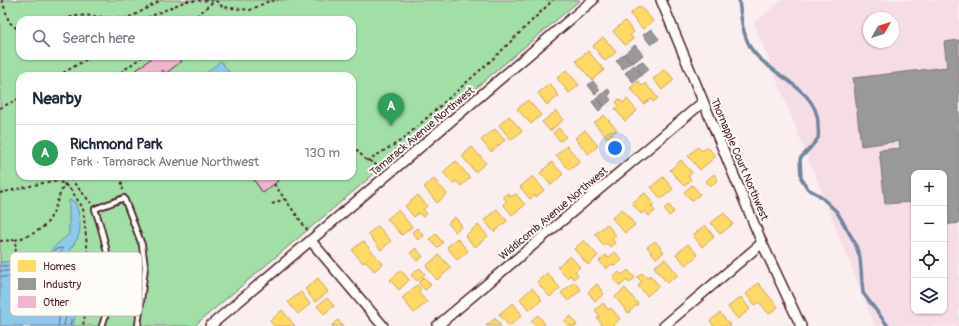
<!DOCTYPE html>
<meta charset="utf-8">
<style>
body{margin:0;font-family:Pangolin,sans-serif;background:#f2f2f3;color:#1f2937}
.controls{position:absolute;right:12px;bottom:12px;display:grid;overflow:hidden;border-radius:8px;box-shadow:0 1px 3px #0004}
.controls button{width:36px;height:36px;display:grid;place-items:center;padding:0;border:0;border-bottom:1px solid #e0e1e3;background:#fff;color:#1f2937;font:20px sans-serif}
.compass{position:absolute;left:863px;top:12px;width:36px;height:36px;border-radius:50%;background:#fff;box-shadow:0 1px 3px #0004;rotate:51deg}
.you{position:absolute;left:615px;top:148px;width:14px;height:14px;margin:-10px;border:3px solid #fff;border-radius:50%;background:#1a73e8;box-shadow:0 0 0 6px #1a73e833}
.badge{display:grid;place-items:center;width:26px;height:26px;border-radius:50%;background:#db2777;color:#fff;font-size:13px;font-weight:700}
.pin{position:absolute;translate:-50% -33px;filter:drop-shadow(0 1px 2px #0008)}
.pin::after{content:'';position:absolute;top:21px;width:14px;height:12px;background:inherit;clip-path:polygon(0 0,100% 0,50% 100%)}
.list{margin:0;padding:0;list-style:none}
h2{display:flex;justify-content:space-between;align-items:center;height:52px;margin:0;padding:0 16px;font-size:17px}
h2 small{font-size:13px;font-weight:400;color:#747a83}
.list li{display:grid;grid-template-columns:26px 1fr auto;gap:12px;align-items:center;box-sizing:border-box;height:56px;padding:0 16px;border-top:1px solid #e0e1e3}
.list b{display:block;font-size:15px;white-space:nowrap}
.list p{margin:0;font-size:13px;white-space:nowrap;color:#747a83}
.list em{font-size:13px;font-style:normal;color:#747a83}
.icon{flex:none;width:22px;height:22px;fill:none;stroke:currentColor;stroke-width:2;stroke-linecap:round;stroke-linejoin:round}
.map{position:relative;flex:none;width:959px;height:326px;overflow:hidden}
.search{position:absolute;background:#fff;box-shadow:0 1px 3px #0004;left:16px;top:16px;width:340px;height:44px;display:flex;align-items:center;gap:10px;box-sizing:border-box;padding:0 14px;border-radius:12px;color:#747a83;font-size:15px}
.panel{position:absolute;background:#fff;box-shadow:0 1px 3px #0004;left:16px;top:72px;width:340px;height:108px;border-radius:12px}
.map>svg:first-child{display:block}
.built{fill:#f6dde5;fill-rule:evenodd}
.green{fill:#a1dfa6;stroke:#767f68;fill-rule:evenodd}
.water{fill:#8ccaec;stroke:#72869f}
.homes{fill:#ffd966;stroke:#c9a154}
.industry{fill:#999;stroke:#817478}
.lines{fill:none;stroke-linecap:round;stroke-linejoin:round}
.shore{stroke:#646378;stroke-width:1}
.stream{stroke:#72869f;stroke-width:3.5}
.building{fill:#edb6ce;stroke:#4a1f2b}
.lane-casing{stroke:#4a1f2b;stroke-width:8}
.street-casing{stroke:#4a1f2b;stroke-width:12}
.path{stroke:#4a1f2b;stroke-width:2;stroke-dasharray:3 3;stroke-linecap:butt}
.lane{stroke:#fdfcf7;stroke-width:4.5}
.street{stroke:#fdfcf7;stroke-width:9}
.labels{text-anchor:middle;stroke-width:4;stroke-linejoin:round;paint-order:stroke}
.street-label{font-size:11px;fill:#4a1f2b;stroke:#fdfcf7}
.key{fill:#fdfcf7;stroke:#c7baba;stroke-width:1}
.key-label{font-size:11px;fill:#4a1f2b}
</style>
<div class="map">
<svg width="959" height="326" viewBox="0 0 959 326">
<rect width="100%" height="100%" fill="#faeeef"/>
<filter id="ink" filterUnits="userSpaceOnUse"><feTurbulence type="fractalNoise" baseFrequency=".025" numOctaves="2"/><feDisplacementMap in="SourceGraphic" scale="8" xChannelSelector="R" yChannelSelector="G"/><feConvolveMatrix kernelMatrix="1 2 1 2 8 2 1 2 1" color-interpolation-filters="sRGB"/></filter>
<g filter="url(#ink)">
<path class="built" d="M782,0H959V326H875L754,23ZM869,18H893V42H869ZM914,173H944V311H914Z"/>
<path class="green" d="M0,0H580L194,326H0ZM20,20H352V56H20ZM20,76H352V176H20Z"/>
<path class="water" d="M221,61L232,76H202Z
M69,200L75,202C79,213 83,228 77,239C72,248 65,254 61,264L77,306L73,326H0V262L44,261C52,247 58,244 69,234Z"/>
<path class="homes" d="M640,6L653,21L643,29L630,14Z
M625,21L634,32L630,35L633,39L625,45L613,31Z
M603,37L616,52L605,61L593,46Z
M588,51L604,70L592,80L576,61Z
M665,69L674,80L662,90L653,79Z
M566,70L579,85L569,93L557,78Z
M638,81L642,86L645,83L658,98L653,102L651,99L644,104L630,88Z
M550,84L559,96L547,105L538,93Z
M619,99L623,103L627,99L637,111L625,121L615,109L619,106L616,102Z
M528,100L541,115L531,124L517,109Z
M556,111L563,120L550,131L542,122Z
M604,115L617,130L607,138L594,123Z
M509,116L522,131L511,140L499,125Z
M559,128L566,137L560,141L553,133Z
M495,129L505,140L491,152L481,140Z
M585,130L598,146L588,154L575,138Z
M567,146L580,162L569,170L556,155Z
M472,147L486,163L475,172L462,156Z
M698,147L702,151L707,147L716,156L700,170L688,156Z
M681,160L692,173L688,176L691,180L684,186L670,170Z
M456,161L470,178L461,186L456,181L453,184L443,172Z
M552,162L563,174L551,185L540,173Z
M714,174L718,180L710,186L706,181Z
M533,176L544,190L536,197L535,195L530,199L520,187Z
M663,177L673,189L661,199L651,187Z
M434,179L447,194L437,203L424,187Z
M692,185L700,194L692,201L684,192Z
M508,193L511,197L516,194L525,205L512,215L503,204L507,201L503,197Z
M645,193L654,204L651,206L655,211L649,216L645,211L641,214L632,203Z
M418,195L427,206L423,209L427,214L423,217L418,213L414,217L405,206Z
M669,205L674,212L669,216L664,209Z
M497,209L507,221L494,232L484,220Z
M622,209L635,225L625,233L612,218Z
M398,210L412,227L402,235L387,219Z
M724,213L733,224L720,234L711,223Z
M455,217L462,226L455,232L448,223Z
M607,224L616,236L612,239L615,243L610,247L607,243L604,246L595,234Z
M478,225L488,236L475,247L465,236Z
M705,225L714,237L702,247L693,235Z
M378,226L391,241L381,250L368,234Z
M417,228L424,236L418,240L412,232Z
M436,234L443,243L437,248L430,239Z
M457,238L468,251L457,260L447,247Z
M584,240L598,256L588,265L574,249Z
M363,241L383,264L374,271L366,261L363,263L352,250Z
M655,241L664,252L656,258L647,247Z
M688,244L698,255L686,265L676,254Z
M416,248L423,257L417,261L410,253Z
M615,252L622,260L615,266L612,264L606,269L599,261L606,255L608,258Z
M439,255L451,268L437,280L426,266Z
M570,256L580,267L575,271L578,275L573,279L570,275L567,278L557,267Z
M665,259L678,275L667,283L654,267Z
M420,268L425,274L417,281L411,275Z
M401,270L409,280L399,290L390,280Z
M628,270L635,278L629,283L627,280L620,286L613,278L619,272L622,275Z
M547,273L560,288L550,297L537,282Z
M642,273L647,278L650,275L659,286L647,296L638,286L642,282L637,277Z
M424,277L431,285L425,290L418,283Z
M318,278L328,292L315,302L305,289Z
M574,282L581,290L568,301L561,293Z
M758,283L778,307L769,314L759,302L755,305L746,294Z
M597,284L604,294L595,301L588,292Z
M417,285L421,289L418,292L427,302L414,313L402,298Z
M532,288L542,300L529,310L520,299Z
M625,288L638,304L628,313L615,297Z
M301,292L310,304L298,314L288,302Z
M741,297L750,309L738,319L728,307Z
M327,298L334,306L324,314L317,306Z
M513,303L522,315L509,326L499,314Z
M603,303L608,310L611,308L620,319L612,326H603L597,318L600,316L595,310Z
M282,310L295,326H274L270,321Z
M720,313L731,326H714L710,321Z
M538,315L545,324L542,326H535L531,321Z
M571,316L577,325L576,326H568L564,321Z
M495,318L501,326H486Z
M338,320L343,326H331Z"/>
<path class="industry" d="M651,29L659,39L651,45L643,35Z
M959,40V223L944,225V173H914V227L911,202L885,204L879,150L900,148L899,141L861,146L853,78L947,67L944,42Z
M635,45L643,55L633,63L624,54Z
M624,54L632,62L623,69L616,61Z
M642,61L649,69L642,74L636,65Z
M634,65L642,75L633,82L625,73Z
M593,81L600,90L595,94L588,85Z
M608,89L611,93L608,96L611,100L604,106L597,98Z
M597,98L604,106L599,111L592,102Z"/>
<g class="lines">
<path class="shore" d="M0,266L45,265L56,249L63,248L57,264L73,307L70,326
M0,271L44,270L52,267L68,307L64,326
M0,277L48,276L61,308L58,326"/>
<path class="stream" d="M739,0C741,17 742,32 750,47C766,74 820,88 818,126C818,129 819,135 818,138C814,145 805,153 800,159L801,178L808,189L819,195L837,212L855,243L860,258L863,293L888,326"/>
</g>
<path class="building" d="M154,56H181L179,57L182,61L165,74L163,70L155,76H129Z
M259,176H274L278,181L263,193L254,180Z"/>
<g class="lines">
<defs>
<path id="lane" d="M102,326C117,287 108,247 95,209L124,198L142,245L145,267L138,326"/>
<path id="street" d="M661,0L762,243L801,326
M311,241L383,326
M210,326L593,0
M437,326L703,102
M664,326L762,243"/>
</defs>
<use href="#lane" class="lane-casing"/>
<use href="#street" class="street-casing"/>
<path class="path" d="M2,0L9,22L20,31
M64,20C81,10 105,20 125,18C134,17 152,5 161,0
M142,20L186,1L215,0L223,7L250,10L267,2L278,0
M192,20L215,0
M58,76L92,56
M116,76L143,56
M0,108L20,98
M352,145L367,161L373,162L379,168
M367,161L402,140L495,57L553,0
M122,176L121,178L123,190
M54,181L63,183L71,190L83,208L90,274L88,298L83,326
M274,184L308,231
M0,193L69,177
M272,204L284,199
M15,240C61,227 48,210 69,177L91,203
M0,241L15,240L16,254"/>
<use href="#lane" class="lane"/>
<use href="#street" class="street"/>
</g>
</g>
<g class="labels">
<g class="street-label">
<text transform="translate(422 131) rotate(-40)" y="4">Tamarack Avenue Northwest</text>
<text transform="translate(740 159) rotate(67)" y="4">Thornapple Court Northwest</text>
<text transform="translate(553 213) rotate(-40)" y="4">Widdicomb Avenue Northwest</text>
</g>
</g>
<rect x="10" y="252" width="132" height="64" rx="6" class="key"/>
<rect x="18" y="260" width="18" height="12" fill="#ffd966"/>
<rect x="18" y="278" width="18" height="12" fill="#999"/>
<rect x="18" y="296" width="18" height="12" fill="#edb6ce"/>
<g class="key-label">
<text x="43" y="270">Homes</text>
<text x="43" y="288">Industry</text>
<text x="43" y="306">Other</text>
</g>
</svg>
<div class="controls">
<button>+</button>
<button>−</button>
<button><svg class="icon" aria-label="locate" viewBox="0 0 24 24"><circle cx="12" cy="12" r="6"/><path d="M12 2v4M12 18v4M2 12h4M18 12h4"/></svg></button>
<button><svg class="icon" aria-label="layers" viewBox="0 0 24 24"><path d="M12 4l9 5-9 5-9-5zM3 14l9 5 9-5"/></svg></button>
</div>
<svg class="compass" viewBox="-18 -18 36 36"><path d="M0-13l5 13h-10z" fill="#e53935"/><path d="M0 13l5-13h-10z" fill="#747a83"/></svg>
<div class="you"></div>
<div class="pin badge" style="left:391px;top:126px;background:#2e9e5b">A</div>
<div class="search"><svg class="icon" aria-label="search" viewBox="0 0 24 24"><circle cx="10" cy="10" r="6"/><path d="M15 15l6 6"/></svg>Search here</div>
<section class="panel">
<h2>Nearby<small></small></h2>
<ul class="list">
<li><span class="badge" style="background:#2e9e5b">A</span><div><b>Richmond Park</b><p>Park · Tamarack Avenue Northwest</p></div><em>130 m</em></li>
</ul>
</section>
</div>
